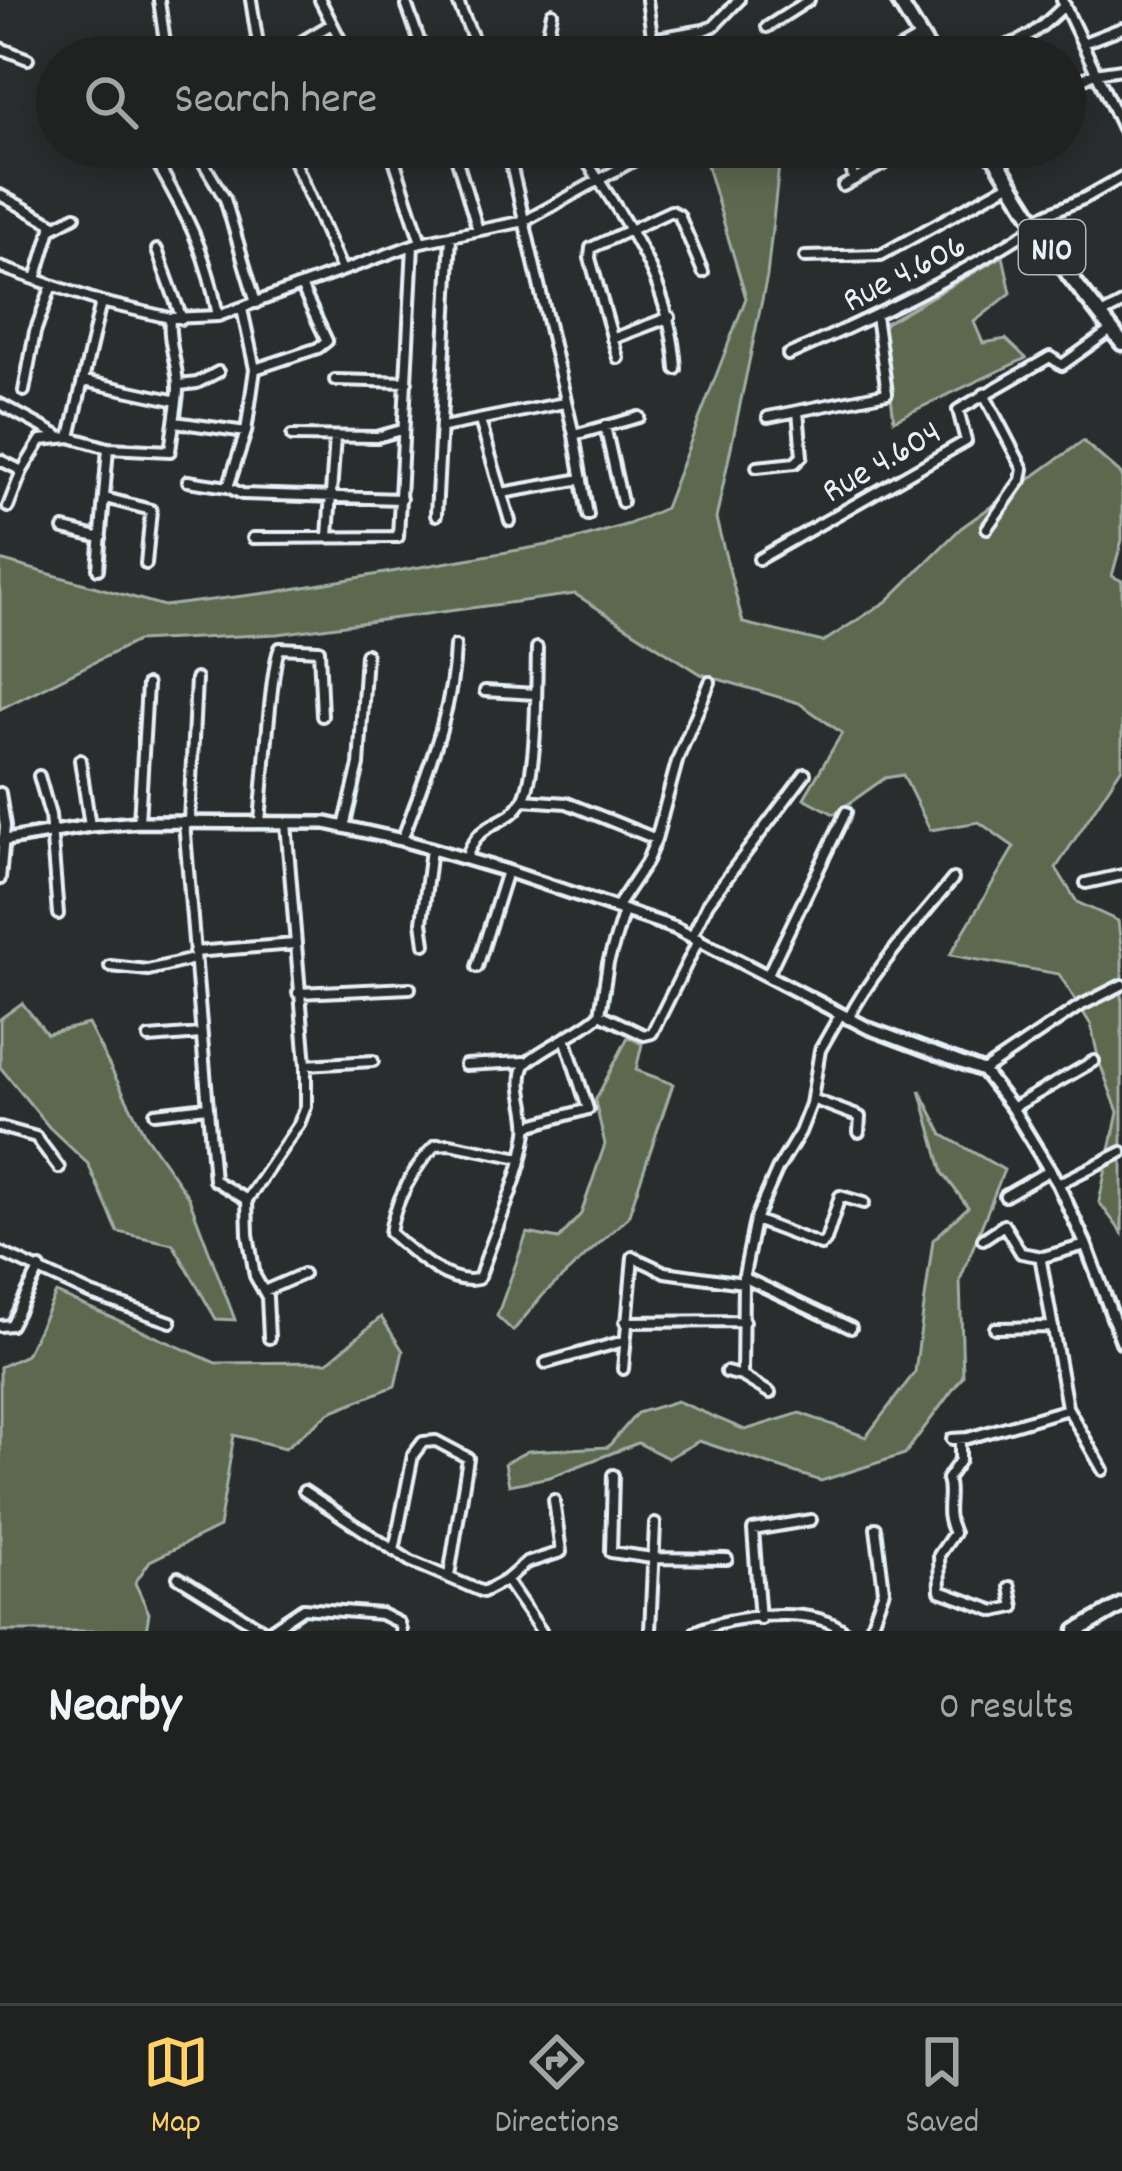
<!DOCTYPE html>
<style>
body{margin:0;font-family:Dekko,sans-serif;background:#2d2f2f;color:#f1f3f6}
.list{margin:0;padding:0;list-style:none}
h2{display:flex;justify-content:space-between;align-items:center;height:156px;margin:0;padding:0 48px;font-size:51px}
h2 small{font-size:39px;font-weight:400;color:#a2a4a5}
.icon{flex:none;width:66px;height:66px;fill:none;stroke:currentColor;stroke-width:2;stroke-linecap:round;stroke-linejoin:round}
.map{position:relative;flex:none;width:1122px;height:1631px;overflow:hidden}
.search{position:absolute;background:#202222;box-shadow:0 6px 30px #0003;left:36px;right:36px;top:36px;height:132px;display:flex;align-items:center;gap:30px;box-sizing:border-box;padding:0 42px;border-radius:66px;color:#a2a4a5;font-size:45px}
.sheet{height:372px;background:#202222}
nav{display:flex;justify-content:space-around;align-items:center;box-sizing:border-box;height:168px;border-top:3px solid #3d3f40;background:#202222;font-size:33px;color:#a2a4a5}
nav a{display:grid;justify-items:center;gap:6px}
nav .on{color:#ffd166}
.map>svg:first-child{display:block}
.green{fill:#5c6950;stroke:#a2ada4;stroke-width:3}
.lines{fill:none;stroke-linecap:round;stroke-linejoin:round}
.minor-casing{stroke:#e8f1f8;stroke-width:16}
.tertiary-casing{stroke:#e8f1f8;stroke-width:18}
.trunk-casing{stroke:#e8f1f8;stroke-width:21}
.minor{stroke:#2a2d2e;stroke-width:8}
.tertiary{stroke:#2a2d2e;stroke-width:9}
.trunk{stroke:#2a2d2e;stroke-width:12}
.labels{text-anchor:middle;stroke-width:9;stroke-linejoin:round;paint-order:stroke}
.shield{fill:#2a2d2e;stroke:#afb6bb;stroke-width:3}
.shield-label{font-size:33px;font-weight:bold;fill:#e8f1f8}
.street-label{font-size:36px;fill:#e8f1f8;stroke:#2a2d2e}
</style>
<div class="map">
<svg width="1122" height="1631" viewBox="0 0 1122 1631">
<rect width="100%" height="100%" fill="#2a2d2e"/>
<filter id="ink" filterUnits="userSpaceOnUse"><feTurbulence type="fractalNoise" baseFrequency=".00833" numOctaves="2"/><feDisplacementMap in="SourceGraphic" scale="24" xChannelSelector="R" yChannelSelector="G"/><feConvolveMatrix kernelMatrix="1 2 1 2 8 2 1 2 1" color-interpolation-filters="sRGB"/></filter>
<g filter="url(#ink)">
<path class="green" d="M708,147H781L767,276L716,519L743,623L823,642L887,601L961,528L1083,441L1122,475V540L1112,576L1122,581V767L1056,868L1077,902L1118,921L1122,955V1233L1099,1202L1118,1112L1099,1061L1091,1025L1059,974L950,955L1014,847L979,822L930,830L903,775L885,778L834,814L804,798L842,733L799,703L701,674L575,594L278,634L137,641L0,709V560L164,606L275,592L571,541L629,524L665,508L746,298L702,149Z
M1003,256L1011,293L974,322L983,343L1006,339L1026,358L894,420L882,325Z
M22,1003L47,1034L88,1024L145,1135L189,1198L235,1320L216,1319L173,1244L118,1232L88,1164L49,1127L0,1067V1019Z
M628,1037L642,1044L636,1070L673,1084L628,1217L543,1295L513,1331L497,1316L527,1233L559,1239L581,1214L605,1144L595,1101Z
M920,1090L943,1135L1004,1170L960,1280L963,1376L905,1454L821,1481L699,1441L668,1458L638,1443L550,1477L509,1485L505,1463L528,1451L608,1447L637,1413L677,1401L745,1430L800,1413L866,1437L915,1372L933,1240L968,1207L943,1173Z
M56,1293L216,1363L328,1362L381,1317L403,1351L395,1386L330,1412L285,1448L234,1435L219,1527L150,1561L135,1583L149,1613L146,1631H0V1367L26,1355Z"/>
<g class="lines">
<defs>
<path id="minor" d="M159,0L167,57
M251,0L260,57
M320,0L349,57
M457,0L481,57
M647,0L652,36
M1062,0L1122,128
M407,6L425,57
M767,27L809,0
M1083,43L1122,28
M0,48L28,59
M593,49L704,30L714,26L739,0
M276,57L330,25
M543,57L552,13
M886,57L919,38
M970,57C983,49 993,50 1008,45C1031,38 1048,21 1065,5
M1065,89L1094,73L1122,69
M148,147C183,209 205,244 218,316
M194,147L225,199L256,303
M288,147L342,270
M390,147L421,242
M453,147L478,230
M507,147L574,435L588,515
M578,147C624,222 670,277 676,369
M849,147L853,180
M843,186L915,147
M0,195L55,225
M1035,219L1085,198L1122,177
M157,250L182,319
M805,257L881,255L1011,183
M0,267L101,302L170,318L218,316L421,242L525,221L651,151
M36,279L51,229L75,216
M1101,315L1122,304
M612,339L670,317
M788,355C874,317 958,277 1036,226
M618,358L590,258L591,248L671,211L679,215L703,272
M255,369L318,348L327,341L301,286
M335,380L407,382
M84,381L177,401C182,372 167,347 170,318
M180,385L197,383L218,372
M24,391L35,332L52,285
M984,394L1023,469L1021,480L987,528
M0,404L57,435
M768,417L887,393L876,316
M480,421L510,521
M175,422L246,432
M605,426L622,502
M443,427L564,403
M574,435L639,417
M292,436L377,437L402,430
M70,437L101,302
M108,448L170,451L177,401
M0,460L22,471
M757,467L795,463L802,456L798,411
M188,481L228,487L242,494L401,499
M228,487L246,432L255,369L242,309
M502,493L582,479
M105,498L151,510L146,564
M8,507L22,471L41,440L70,437L108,448L98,569
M436,515L451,236
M64,529L101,538
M328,536L335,437
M253,538L398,537L413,245
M759,559L966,441L958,410L1050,357L1062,365L1111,330
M485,691L535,694
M80,760L90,826
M39,776L50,815L58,914
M0,793L5,826L0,879
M523,800L567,803L656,839
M189,821L196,679
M260,821C263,794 271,661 280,648L319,650L322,716
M139,822L147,685
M184,822L214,1180L247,1200L299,1124L306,1106V1065L286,823
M344,827L359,765L366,654
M402,840C425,776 453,714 455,646
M466,859C480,815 507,829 523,800C538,772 536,682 537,648
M1086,883L1122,875
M616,908L646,863L656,839L678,758L710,682
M692,936L708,903L805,774
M425,944L422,922L431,849
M194,952L295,944
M110,966L148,970L194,959
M477,967L507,871
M767,976L846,812
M298,993L410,988
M600,1014L644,1035L652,1033L699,939
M848,1019C873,970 917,923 953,879
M149,1038L201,1034
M306,1065L373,1061
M465,1065L525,1062
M983,1071L1078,1007L1122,985
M812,1099L860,1117L859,1132
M1012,1108L1094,1061
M155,1113L207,1107
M528,1126L588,1109L566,1041
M0,1127L36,1137L59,1168
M520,1158L450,1144L436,1145C414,1166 394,1203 390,1233C412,1252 447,1286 478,1279L480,1276C494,1231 521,1178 527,1132C530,1112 516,1086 524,1067C529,1054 584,1031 600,1014L608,963L624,911
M1058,1184L1122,1152
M1005,1196L1050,1170
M247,1200L248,1234L255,1276L267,1297L269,1338
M755,1220L821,1245L826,1240L840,1196L864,1203
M983,1239L1004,1225L1021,1253L1043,1257
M1086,1245L1043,1257L1041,1261L1067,1407L1103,1470
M0,1252L91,1294L171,1322
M743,1277L851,1328
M264,1291L303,1274
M625,1322L744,1321
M0,1326L11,1325L40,1268
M995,1328L1053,1327
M546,1363L624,1341
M623,1369L633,1257L665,1272L743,1283
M726,1372L742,1376L770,1393
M742,1376L743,1280L755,1220L777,1170L800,1132L811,1104L820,1050L840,1015
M952,1439L968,1438L1068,1409
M960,1440V1460L947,1479C953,1498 942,1511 954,1533L939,1555L940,1591L995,1611L1014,1607L1010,1587
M613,1475L611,1552L652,1558L727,1559
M304,1491L410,1561L483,1592L506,1580L526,1563L561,1552L554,1500
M394,1551L413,1455L423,1442L436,1441L468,1458L449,1576
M178,1577L265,1631
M506,1580L541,1631
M760,1619L753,1530L811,1520
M269,1631L303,1608L381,1614L399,1623L401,1631
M650,1631L655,1524
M696,1631C732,1615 813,1605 844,1631
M869,1631L884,1590L876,1528"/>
<path id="tertiary" d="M0,841L90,826L139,822L326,823L402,840L507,871L675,928L868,1028L983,1071L1012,1108L1058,1184L1086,1245L1122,1342"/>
<path id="trunk" d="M898,0L933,57
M988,147L1069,275L1122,343
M1077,1631L1122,1605"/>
</defs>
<use href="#minor" class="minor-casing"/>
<use href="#tertiary" class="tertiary-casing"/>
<use href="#trunk" class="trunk-casing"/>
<use href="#minor" class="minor"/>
<use href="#tertiary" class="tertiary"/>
<use href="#trunk" class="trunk"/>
</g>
</g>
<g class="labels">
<rect class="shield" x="1019" y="220" width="66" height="54" rx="9"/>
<g class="shield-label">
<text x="1052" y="259">N10</text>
</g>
<g class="street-label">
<text transform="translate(903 270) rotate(-27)" y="13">Rue 4.606</text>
<text transform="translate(880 459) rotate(-30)" y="13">Rue 4.604</text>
</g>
</g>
</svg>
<div class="search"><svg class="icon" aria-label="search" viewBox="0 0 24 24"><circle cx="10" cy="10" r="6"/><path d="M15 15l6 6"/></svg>Search here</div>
</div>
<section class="sheet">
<h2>Nearby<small>0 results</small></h2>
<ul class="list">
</ul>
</section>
<nav>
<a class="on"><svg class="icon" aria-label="map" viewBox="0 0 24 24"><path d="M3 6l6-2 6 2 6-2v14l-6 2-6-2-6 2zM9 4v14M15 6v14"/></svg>Map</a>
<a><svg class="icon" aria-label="directions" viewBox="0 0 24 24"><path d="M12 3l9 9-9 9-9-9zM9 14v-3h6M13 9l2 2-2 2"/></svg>Directions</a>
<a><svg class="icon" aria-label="saved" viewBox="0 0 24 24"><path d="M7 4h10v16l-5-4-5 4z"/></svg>Saved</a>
</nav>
